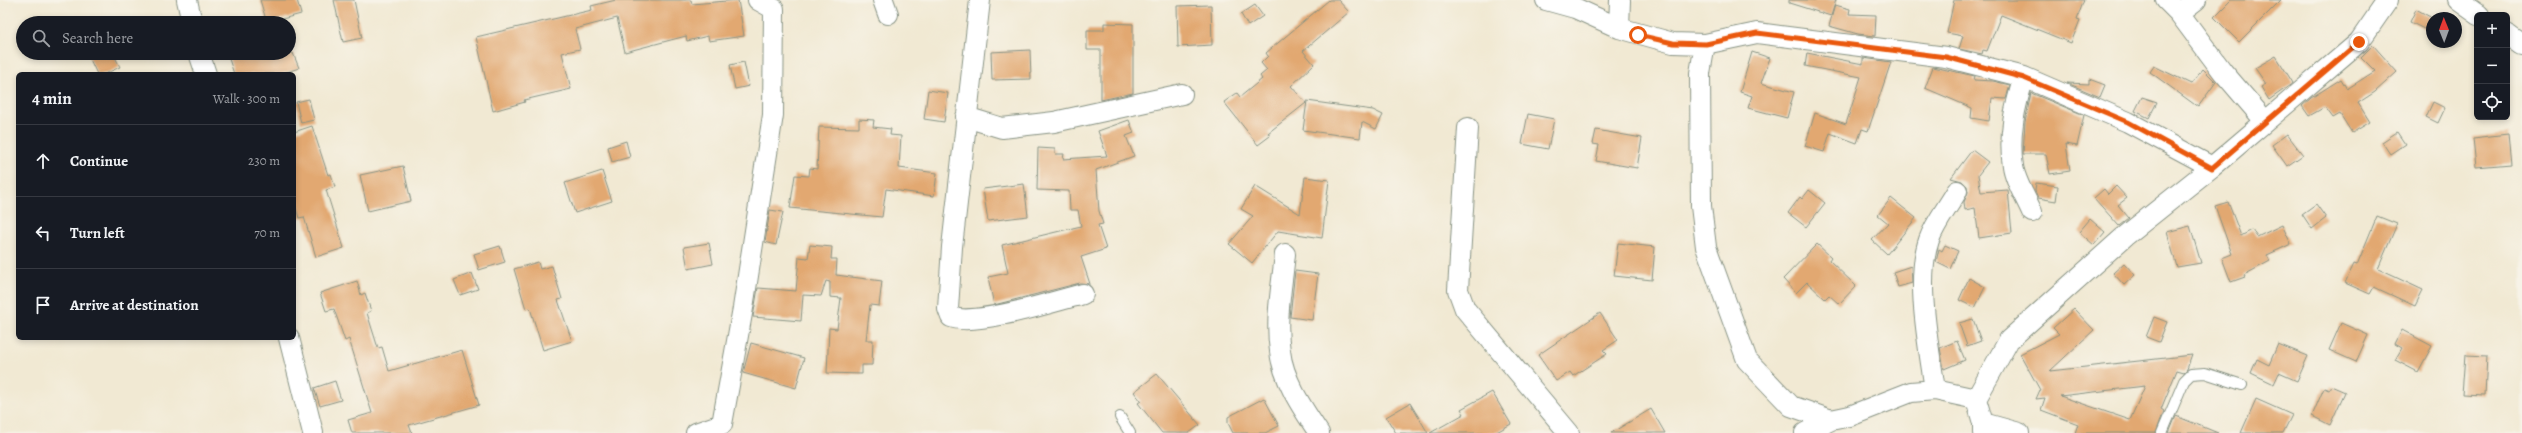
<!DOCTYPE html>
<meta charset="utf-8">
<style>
body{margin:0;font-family:Alegreya,serif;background:#20242c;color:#f1f3f6}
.controls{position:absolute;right:12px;top:12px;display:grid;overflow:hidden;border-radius:6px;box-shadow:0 2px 6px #0003}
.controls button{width:36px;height:36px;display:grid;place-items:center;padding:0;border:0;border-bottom:1px solid #363941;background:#171b24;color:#f1f3f6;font:20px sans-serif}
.compass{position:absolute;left:2426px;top:12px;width:36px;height:36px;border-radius:50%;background:#171b24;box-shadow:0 2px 6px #0003;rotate:359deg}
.stop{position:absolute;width:12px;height:12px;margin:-9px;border:3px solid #ea580c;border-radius:50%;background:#fff}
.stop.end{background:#ea580c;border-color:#fff;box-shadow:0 1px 4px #0008}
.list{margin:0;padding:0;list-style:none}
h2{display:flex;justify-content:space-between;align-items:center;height:52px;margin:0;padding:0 16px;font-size:17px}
h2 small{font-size:13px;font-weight:400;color:#9ea1a6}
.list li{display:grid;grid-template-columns:26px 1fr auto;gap:12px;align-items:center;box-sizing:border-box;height:72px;padding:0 16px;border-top:1px solid #363941}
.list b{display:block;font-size:15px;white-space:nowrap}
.list em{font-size:13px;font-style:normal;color:#9ea1a6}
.icon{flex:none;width:22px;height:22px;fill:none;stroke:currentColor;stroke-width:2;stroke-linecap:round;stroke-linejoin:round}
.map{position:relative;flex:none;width:2522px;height:433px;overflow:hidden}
.search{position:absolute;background:#171b24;box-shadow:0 2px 6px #0003;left:16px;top:16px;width:280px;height:44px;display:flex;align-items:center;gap:10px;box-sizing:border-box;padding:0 14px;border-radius:22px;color:#9ea1a6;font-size:15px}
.panel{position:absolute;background:#171b24;box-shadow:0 2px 6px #0003;left:16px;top:72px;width:280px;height:268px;border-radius:6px}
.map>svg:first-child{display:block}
.building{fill:#e2a871;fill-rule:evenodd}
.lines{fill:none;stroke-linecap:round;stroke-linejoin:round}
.lane-casing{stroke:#889384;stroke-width:12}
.street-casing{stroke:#889384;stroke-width:22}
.lane{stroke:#fff;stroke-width:10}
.street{stroke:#fff;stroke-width:20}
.route{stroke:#ea580c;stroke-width:5}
</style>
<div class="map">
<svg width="2522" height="433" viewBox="0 0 2522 433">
<rect width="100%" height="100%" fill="#f7f3e8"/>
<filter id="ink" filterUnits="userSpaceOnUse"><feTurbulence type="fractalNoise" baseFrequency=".025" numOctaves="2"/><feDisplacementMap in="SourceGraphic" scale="8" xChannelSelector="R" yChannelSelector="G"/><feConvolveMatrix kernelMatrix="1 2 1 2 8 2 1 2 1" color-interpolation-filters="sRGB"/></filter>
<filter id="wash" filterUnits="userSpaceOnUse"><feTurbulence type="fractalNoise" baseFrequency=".012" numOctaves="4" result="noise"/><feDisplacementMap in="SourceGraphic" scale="16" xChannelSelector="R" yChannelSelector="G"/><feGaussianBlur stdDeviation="0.9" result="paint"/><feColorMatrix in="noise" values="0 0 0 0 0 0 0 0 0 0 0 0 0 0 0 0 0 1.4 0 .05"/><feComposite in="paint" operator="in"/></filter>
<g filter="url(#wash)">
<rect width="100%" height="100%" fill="#f1e9d3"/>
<g id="blocks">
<path class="building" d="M260,0H297L301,14L267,23Z
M334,0H354L362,38L343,42Z
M616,0H691L692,4L738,0L744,36L709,41L708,36L687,41L686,36L625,52L617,18L575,29L580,49L562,53L571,89L524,100L525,102L493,111L476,37L592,10L591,6Z
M1329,0H1338L1349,12L1303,51L1314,64L1291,86L1306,103L1268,133L1270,136L1258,145L1224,102L1237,93L1240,97L1262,79L1260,76L1267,70L1261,63L1268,56L1266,53Z
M1789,0H1836L1831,16L1789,3Z
M1954,0H2084L2077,19L2080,20L2071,43L2001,15L1987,51L1983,50L1982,54L1959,49L1963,36L1947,33Z
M2231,0H2281L2239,42L2214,17Z
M1211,5L1212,45L1178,47L1177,6Z
M1255,5L1263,16L1248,26L1241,14Z
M1835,5L1850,9L1849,14L1876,15L1875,36L1858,34L1829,26Z
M2416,9L2432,18V33L2410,22Z
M1104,23L1133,24V93L1101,100V50H1087V30H1104Z
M2373,45L2397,72L2375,92L2358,103L2370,122L2352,133L2340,114L2333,118L2325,107L2309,116L2302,106L2311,98L2341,79L2347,89L2375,71L2361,57Z
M1030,50L1031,79L992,80L991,52Z
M1752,52L1770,58L1761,83L1794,92L1787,118L1748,108L1752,96L1740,92Z
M87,53H113L120,67L105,74H97Z
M227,53H293L299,68L281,74H234Z
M1807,53L1863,64V58L1891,62L1868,131L1862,129L1857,143L1830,133L1824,152L1805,146L1815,113L1846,124L1861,77L1805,66Z
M2276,56L2293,83L2269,100L2261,87L2266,84L2255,68Z
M744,62L749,86L735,89L730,65Z
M2154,66L2191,84L2203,69L2216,82L2198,107L2150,72Z
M1933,67L1975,76L1974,80L1993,81L2010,85L2006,99L1992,98L1989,121L1971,118L1972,108L1925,88Z
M2089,79L2105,85L2100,97L2067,83L2089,84Z
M928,90L948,93L944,122L924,119Z
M2031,93L2084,115L2077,146L2066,144L2070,171L2050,174L2046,154H2023L2025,122Z
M2142,97L2157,102L2149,118L2135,111Z
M309,99L314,120L301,123L296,102Z
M1307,101L1373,110L1383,115L1376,129L1362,122L1360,138L1303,130Z
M2433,102L2445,108L2438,123L2426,117Z
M1528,114L1554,119L1548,149L1522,144Z
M859,119L874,120L873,127L891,129L890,135L901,136L899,168L937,173L934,196L886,189L882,217L790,208L795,175L809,176L810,168L817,169L819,127L859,128Z
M1129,120L1134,133L1126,136L1134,156L1096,170L1099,211L1103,224L1098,225L1106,249L1081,257L1090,284L1080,283L994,305L988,277L1008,273L1002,245L1081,226L1078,210H1070L1069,191L1037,190L1038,148L1055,149V154H1064L1063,159L1107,156L1098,131Z
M312,126L328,175L331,174L335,187L326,190L344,248L316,257L304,217L299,218L294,202V132Z
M1596,130L1642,138L1637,168L1596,161L1599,145L1593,144Z
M2397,132L2405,144L2390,154L2382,142Z
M2287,134L2303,155L2287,166L2272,145Z
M2508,134L2511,164L2476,167L2473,138Z
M626,141L630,157L612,162L608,147Z
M1972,150L1988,162L1978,175L1981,192L2008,190L2012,233L1979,238L1975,208L1965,210L1964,202L1968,192L1967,186L1962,181L1951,178Z
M403,166L411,201L368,211L360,175Z
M602,171L612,201L575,213L565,183Z
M1305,177L1329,180L1322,238L1278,231L1252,263L1229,244L1253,216L1241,209L1255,186L1300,214Z
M2036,183L2058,186L2056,201L2038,198L2035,191Z
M1024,184L1028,216L988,221L983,189Z
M2116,186L2127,198L2118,205L2129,218L2119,226L2094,198L2104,189L2108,194Z
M1809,190L1825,203L1806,227L1788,213L1800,197L1802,199Z
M1891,198L1916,218L1887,254L1872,240L1888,223L1878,215Z
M2228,202L2241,236L2252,230L2257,237L2282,225L2291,244L2267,255L2270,261L2244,275L2245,277L2231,282L2222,258L2232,254L2215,206Z
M2316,204L2326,218L2312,229L2302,214Z
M770,210L783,212L776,245L765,242Z
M2377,216L2397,224L2378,269L2423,290L2415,306L2374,287L2370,294L2345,283L2354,264L2357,265Z
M2090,219L2105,232L2094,245L2079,232Z
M2190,226L2201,263L2177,267L2167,232Z
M709,243L713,264L688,269L684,247Z
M1618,243L1655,247L1652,280L1614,276Z
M1817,244L1831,257L1829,260L1856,286L1839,304L1829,295L1825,299L1807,282L1796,293L1783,279Z
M810,245L832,247L831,259H837L836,275L882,281L879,306L870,305L866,340H873L872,365H862V374L827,373L829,328L837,329L841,298L830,297V282L826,281L821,296L803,295L801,321L753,317L758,288L796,291L799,257L808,258Z
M1945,245L1958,251L1950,269L1936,262L1939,249L1942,251Z
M500,246L505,262L479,270L474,254Z
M538,262L540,269L552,266L562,299L558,300L572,341L543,350L530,308L526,309L514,269Z
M2124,263L2135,275L2124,285L2113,273Z
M1911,266L1912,283L1898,287L1893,272Z
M1295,271L1318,274L1312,320L1290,317Z
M472,273L478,289L460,295L454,280Z
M1969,278L1985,287L1975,308L1959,300Z
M357,281L361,295L365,293L371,311L367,313L378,348L382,347L389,371L462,350L479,405L409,425L412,433H352L348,420L372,413L349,339L345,341L334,309L326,311L320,293Z
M2074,309L2094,330L2050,371L2192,355L2187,369L2184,372L2177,370L2161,409L2164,411L2156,433H2075L2078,424L2041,410L2045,398L2036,399L2040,390L2020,354L2059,334L2053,328ZM2145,386L2130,420L2060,396Z
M1600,313L1618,340L1603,350L1607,354L1573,376L1570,372L1556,381L1538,355Z
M2154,317L2167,322L2159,342L2146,337Z
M1973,319L1981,341L1967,346L1959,323Z
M2341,323L2368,335L2356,362L2329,350Z
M2402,330L2432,346L2418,372L2395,360L2402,348L2395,344Z
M1957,341L1965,360L1944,369L1940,348Z
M751,343L804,358L796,388L743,373Z
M2278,344L2308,356L2297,381L2279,373L2274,384L2251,373L2257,359L2269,365Z
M2465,355L2487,356L2485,395L2462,394Z
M1157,374L1200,425L1189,433H1162L1138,403L1141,401L1134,392Z
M335,381L341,400L320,406L314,388Z
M2331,386L2345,392L2330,425L2312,416L2324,388L2329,390Z
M1492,392L1511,424L1495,433H1430L1464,414L1461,409Z
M1264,398L1279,426L1265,433H1233L1228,423V417Z
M2256,399L2292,415L2283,433H2241Z
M1410,403L1428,433H1396L1386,417Z
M1651,409L1665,433H1611Z
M2176,416L2218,433H2169Z"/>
</g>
</g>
<g filter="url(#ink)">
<use href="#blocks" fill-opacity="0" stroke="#889384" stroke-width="1"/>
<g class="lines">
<defs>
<path id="lane" d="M1120,417L1130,433
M2162,433L2184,381L2191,374L2205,373L2242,385"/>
<path id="street" d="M187,0L192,23
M883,0L888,14
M980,0L952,247L948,309L951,317C974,327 1056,301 1083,294
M1546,0L1575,8L1619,28L1673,43L1705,44L1757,33L1946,57L2024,77L2128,122L2212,167
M2166,0L2179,13L2223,72L2265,121
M2458,0L2479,15
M2179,13L2196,0
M1619,28L1620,0
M2507,34L2522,45
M1705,44L1700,73L1701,206L1706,247L1747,360L1791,406L1831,420L1850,416L1911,392L1935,390L1976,399
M199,53L206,74
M2024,77C2015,106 2008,135 2013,166C2015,181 2026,198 2032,212
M966,117L1002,128L1054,122L1182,94
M1468,128L1458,290L1465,309L1569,433
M1285,254C1282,285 1275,319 1280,351C1283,380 1303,409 1319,433
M289,338L313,433
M1935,390C1929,347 1915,280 1929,240C1935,223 1948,207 1957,191
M1983,423L2019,433
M696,433L722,424L743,308L773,115L774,9L758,0
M1805,433L1831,420
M1983,433V423L1976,399L2009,340L2124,237L2212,167L2359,42L2388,0"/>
</defs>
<use href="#lane" class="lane-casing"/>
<use href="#street" class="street-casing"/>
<use href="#lane" class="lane"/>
<use href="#street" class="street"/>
</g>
</g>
<g class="lines" filter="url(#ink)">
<path class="route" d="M1638,35L1673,43L1706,44L1757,33L1946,57L2024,78L2128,122L2212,168L2359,42"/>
</g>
</svg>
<div class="controls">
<button>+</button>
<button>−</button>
<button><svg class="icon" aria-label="locate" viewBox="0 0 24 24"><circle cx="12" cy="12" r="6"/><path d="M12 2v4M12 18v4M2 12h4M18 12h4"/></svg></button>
</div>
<svg class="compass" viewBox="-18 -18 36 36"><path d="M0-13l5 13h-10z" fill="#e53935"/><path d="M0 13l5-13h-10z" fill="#9ea1a6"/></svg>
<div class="stop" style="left:1638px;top:35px"></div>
<div class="stop end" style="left:2359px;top:42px"></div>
<div class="search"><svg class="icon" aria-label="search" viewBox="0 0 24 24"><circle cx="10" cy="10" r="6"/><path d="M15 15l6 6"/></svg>Search here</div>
<section class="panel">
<h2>4 min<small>Walk · 300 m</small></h2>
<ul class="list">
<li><svg class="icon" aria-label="ahead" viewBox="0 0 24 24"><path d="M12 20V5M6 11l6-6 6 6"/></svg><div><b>Continue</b></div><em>230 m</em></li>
<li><svg class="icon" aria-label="left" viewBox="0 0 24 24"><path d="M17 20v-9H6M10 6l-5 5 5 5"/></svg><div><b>Turn left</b></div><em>70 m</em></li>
<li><svg class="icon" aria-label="arrive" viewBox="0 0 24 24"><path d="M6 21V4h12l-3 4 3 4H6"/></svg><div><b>Arrive at destination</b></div></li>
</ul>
</section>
</div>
